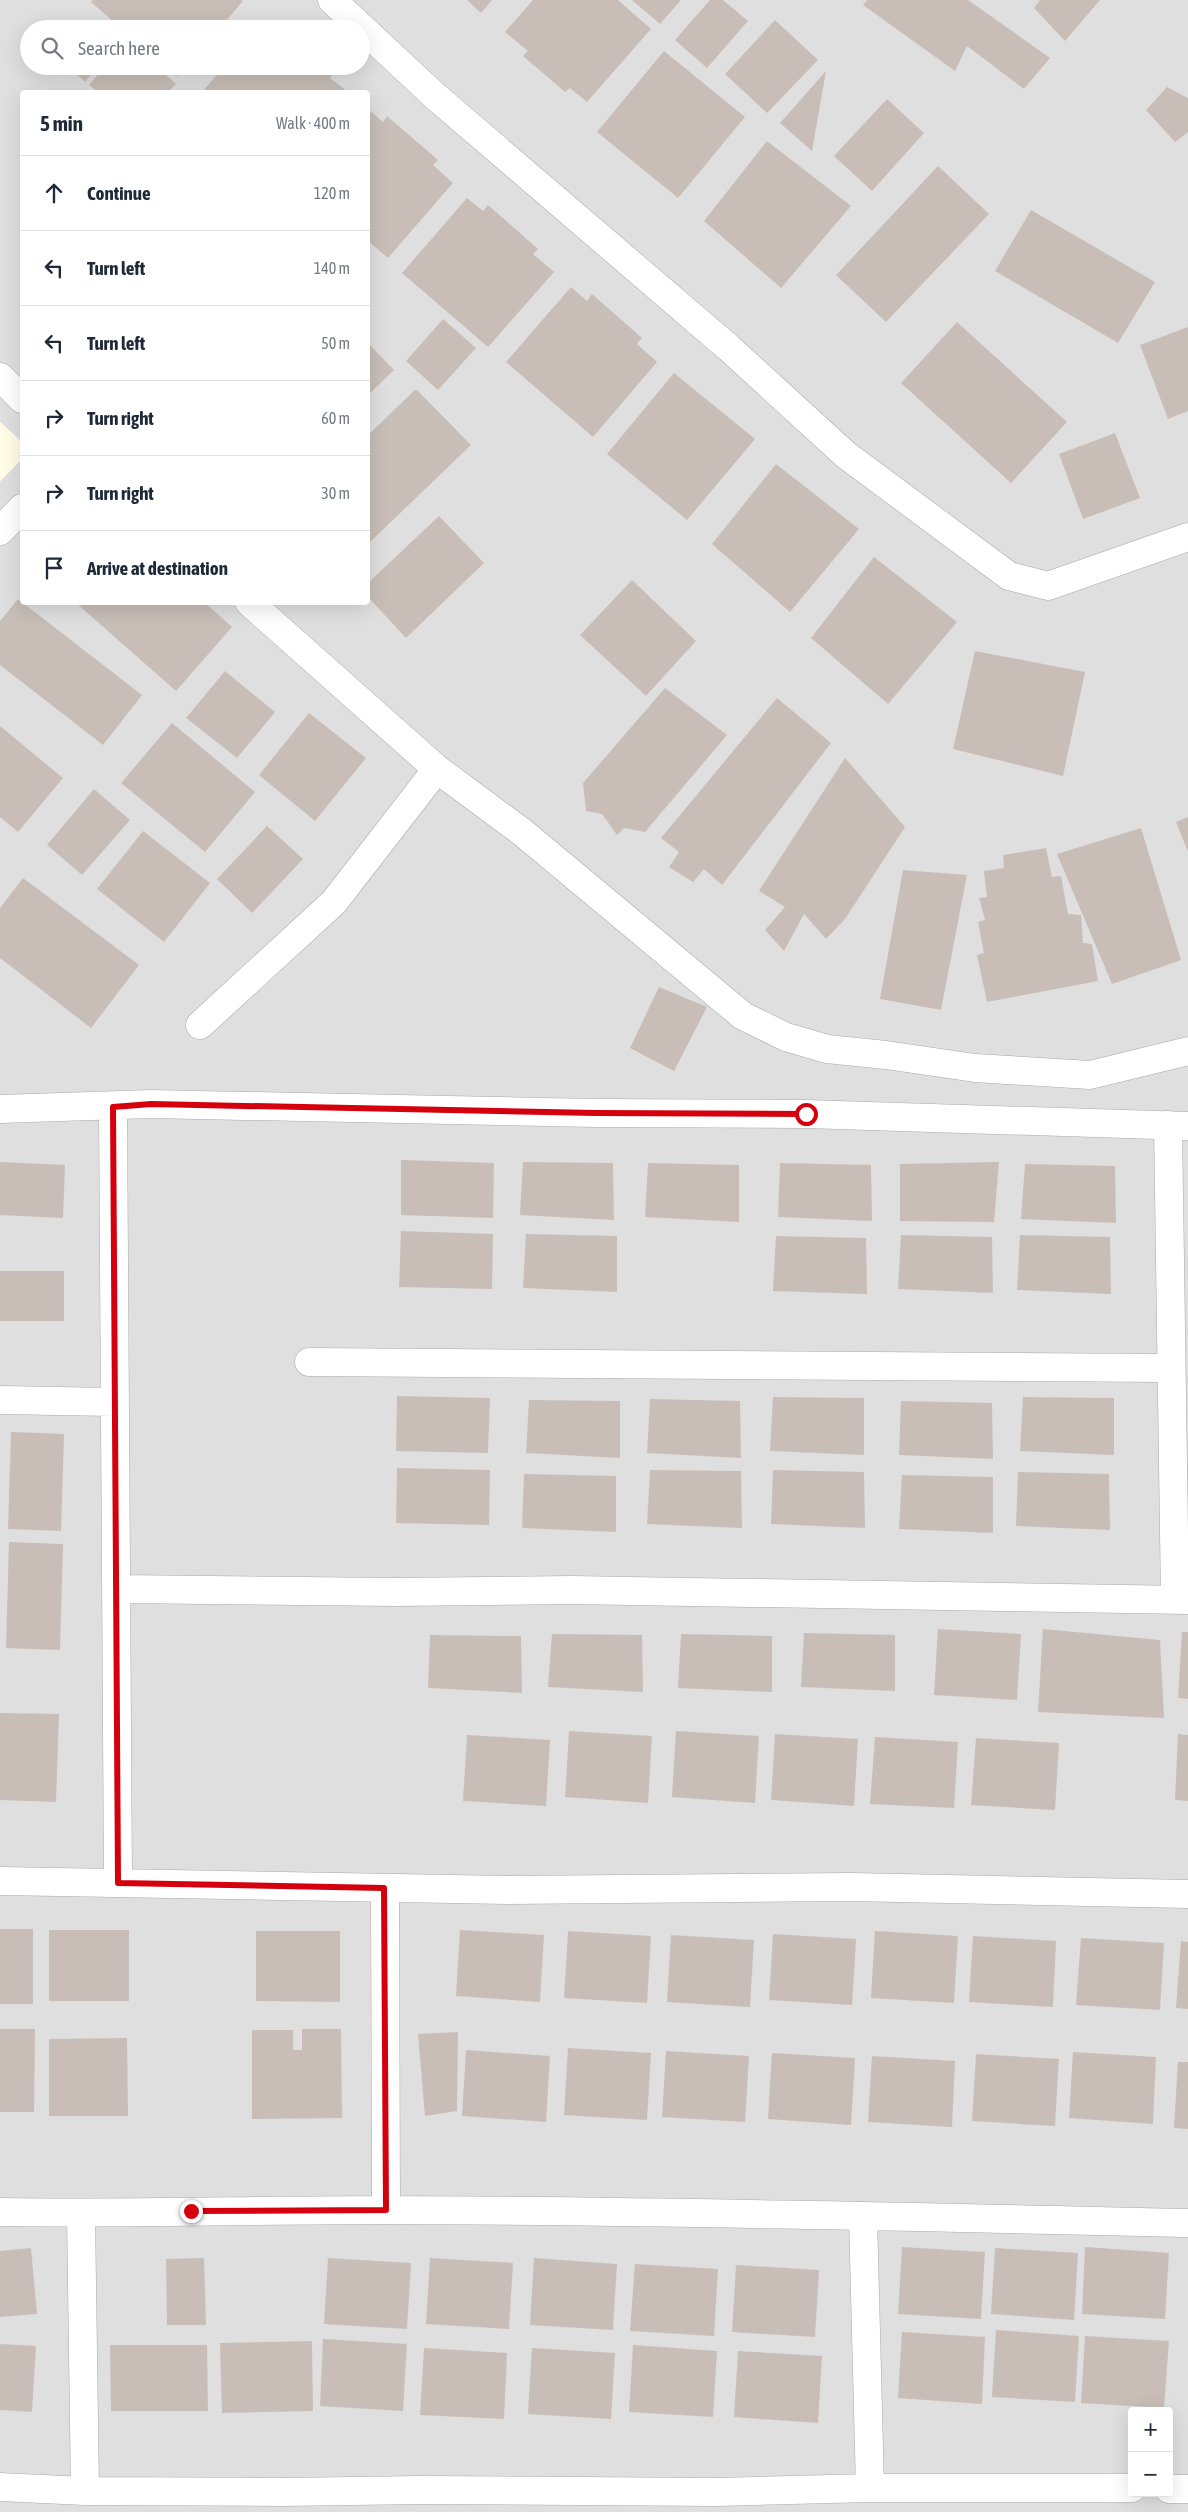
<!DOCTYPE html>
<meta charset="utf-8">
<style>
body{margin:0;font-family:"Asap Condensed",sans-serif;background:#f6f6f7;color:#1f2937}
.controls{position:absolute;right:15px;bottom:15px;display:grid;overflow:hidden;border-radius:5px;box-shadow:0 5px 20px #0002}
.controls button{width:45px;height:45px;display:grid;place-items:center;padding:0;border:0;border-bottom:1px solid #e0e1e3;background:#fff;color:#1f2937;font:25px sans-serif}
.stop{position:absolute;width:15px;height:15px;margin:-11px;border:4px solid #d4000d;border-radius:50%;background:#fff}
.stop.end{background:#d4000d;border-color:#fff;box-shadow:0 1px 5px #0008}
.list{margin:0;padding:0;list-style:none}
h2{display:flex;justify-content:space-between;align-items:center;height:65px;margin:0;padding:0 20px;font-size:21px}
h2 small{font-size:16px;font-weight:400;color:#747a83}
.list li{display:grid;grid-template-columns:32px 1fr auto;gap:15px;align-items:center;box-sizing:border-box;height:75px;padding:0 20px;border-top:1px solid #e0e1e3}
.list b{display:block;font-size:19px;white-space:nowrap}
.list em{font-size:16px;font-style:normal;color:#747a83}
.icon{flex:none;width:28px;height:28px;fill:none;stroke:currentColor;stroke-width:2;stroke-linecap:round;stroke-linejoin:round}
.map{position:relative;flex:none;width:1188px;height:2512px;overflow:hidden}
.search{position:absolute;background:#fff;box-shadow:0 5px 20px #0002;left:20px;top:20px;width:350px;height:55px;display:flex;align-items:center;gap:12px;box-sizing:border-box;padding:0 18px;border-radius:28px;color:#747a83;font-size:19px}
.panel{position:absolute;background:#fff;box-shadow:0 5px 20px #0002;left:20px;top:90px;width:350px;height:515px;border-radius:5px}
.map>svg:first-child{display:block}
.residential{fill:#e0dfdf;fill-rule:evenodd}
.education{fill:#fffde5}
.building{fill:#c8beb7}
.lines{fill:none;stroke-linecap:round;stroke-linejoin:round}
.street-casing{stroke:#a9a9a9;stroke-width:29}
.street{stroke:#fff;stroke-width:28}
.route{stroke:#d4000d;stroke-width:6}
</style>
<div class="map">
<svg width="1188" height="2512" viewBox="0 0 1188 2512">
<rect width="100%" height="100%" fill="#f2eee8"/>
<path class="residential" d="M0,0H1188V2512H0V482L22,459V602H368V92H22V442L0,422ZM29,29H361V66H29ZM1132,2411H1169V2493H1132Z"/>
<path class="education" d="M0,422L22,442V459L0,481Z"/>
<path class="building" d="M93,0H241L243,1L219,29H122L91,2Z
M467,0H492L481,13Z
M533,0H618L651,29L587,102L570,88L565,92L523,56L528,51L505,32Z
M632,0H681L660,24Z
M710,0H723L748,21L707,68L675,40Z
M867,0H968L1050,58L1024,89L967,46L955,71L863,5Z
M1040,0H1100L1065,41L1034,8Z
M775,20L818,60L767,113L725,74Z
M664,51L745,117L678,198L597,132Z
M67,66H98L85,82Z
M105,66H156L176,84L168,92H98L89,85Z
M166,66H186L177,76Z
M225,66H329L335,72L330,78L348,92H202Z
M826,71L812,151L780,123Z
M1167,87L1188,98V132L1175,142L1146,110Z
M887,99L924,133L872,191L834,156Z
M368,109L383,122L387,116L438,160L433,165L453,183L388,258L368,241Z
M767,141L851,206L781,288L704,221Z
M938,166L989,214L886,322L836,275Z
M467,198L483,211L488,205L538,249L533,254L554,272L488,347L402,273Z
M1031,210L1155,282L1118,343L995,271Z
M571,287L587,301L592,294L642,338L637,344L657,362L593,437L506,362Z
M443,319L476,348L438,390L406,361Z
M957,322L1067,422L1011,483L901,383Z
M1188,327V411L1168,419L1140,345Z
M368,343L394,370L368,395Z
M674,373L755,439L687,520L607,454Z
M416,389L471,445L368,544V435Z
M1115,433L1140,498L1083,519L1059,454Z
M776,464L859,529L790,612L712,544Z
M439,516L484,563L406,638L368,597V583Z
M874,557L957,622L888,704L811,638Z
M632,580L696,641L646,696L580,635Z
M18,599L142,695L103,745L0,665V621Z
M75,602H204L232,627L176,691Z
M975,651L1085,672L1063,776L953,749Z
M225,671L275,712L237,758L186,718Z
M665,688L727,735L645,832L624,828L617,835L602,814L586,811L583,783Z
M777,698L831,743L722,885L704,869L693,882L669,867L679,852L661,838Z
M309,713L366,758L315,821L259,775Z
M172,723L255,792L205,852L121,783Z
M0,726L63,778L18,832L0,817Z
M845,758L905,827L845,919L826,939L804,914L784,951L765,930L785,907L759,891Z
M94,789L130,820L82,875L47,845Z
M1188,817V852L1176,822Z
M267,826L303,859L252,913L217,879Z
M1141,828L1181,960L1112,984L1057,854Z
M143,831L210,883L164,942L97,889Z
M1046,848L1052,877L1061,876L1068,914L1081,915L1083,943L1092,944L1098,981L987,1002L977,955L984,953L978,922L985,920L979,898L987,897L984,871L1004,868L1003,855Z
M903,870L967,875L941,1010L880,999Z
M23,878L139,965L91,1028L0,958V908Z
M659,987L707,1007L674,1071L630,1048Z
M401,1160L494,1163L493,1218L401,1215Z
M0,1162L65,1165L63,1218L0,1215Z
M523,1162L613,1163L614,1220L520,1215Z
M999,1162L994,1222L900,1221V1164Z
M648,1163L739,1165V1222L645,1217Z
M780,1163L871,1165L872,1221L778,1217Z
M1025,1164L1115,1166L1116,1223L1021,1219Z
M401,1231L493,1234L492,1289L399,1287Z
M526,1234L617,1236V1292L523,1288Z
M901,1235L992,1237L993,1293L898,1289Z
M1020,1235L1110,1237L1111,1294L1017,1290Z
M776,1236L866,1238L867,1294L773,1291Z
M0,1271H64V1321H0Z
M397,1396L490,1398L488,1453L396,1451Z
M773,1397L864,1398V1455L770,1451Z
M1023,1397L1114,1398V1455L1020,1451Z
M650,1399L740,1401L741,1458L647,1453Z
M529,1400L620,1401V1458L526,1453Z
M901,1401L992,1403L993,1459L899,1455Z
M11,1432L64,1434L61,1531L8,1529Z
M397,1468L490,1470L489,1525L396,1523Z
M650,1470L741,1471L742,1528L647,1524Z
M773,1470L864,1472L865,1528L771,1524Z
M1018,1472L1109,1474L1110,1530L1016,1526Z
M524,1474L616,1476V1532L522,1528Z
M902,1475L993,1477V1533L899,1529Z
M9,1542L63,1544L60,1650L6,1648Z
M938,1629L1021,1634L1017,1700L934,1695Z
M1043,1629L1160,1640L1164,1718L1038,1712Z
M1182,1632H1188V1699L1178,1698Z
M804,1633L895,1635V1691L801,1687Z
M552,1634L642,1635L643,1692L548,1687Z
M681,1634L772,1636V1692L678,1688Z
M430,1635L521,1636L522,1693L428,1688Z
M0,1713L59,1714L56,1802L0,1800Z
M569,1731L652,1736L648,1803L565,1797Z
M676,1731L759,1736L755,1803L672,1797Z
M775,1734L858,1739L854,1806L771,1800Z
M1178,1734L1188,1735V1801L1175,1800Z
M467,1735L550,1740L546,1806L463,1801Z
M875,1737L958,1742L954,1808L870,1804Z
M976,1738L1059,1743L1055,1810L971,1805Z
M0,1929H33V2004H0Z
M49,1930H129V2001H49Z
M460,1930L544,1935L540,2002L456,1996Z
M256,1931H340V2002L256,2001Z
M568,1931L651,1936L647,2003L564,1998Z
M875,1931L958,1936L954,2003L871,1998Z
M773,1934L856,1939L852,2005L769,2000Z
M671,1935L754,1940L750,2007L667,2002Z
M973,1936L1056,1941L1053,2007L969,2002Z
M1081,1938L1164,1943L1160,2010L1076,2005Z
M1181,1941L1188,1942V2009L1176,2008Z
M0,2029H35L34,2112H0Z
M302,2029H341L342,2118L252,2119V2030H293V2050H302Z
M458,2032L457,2111L425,2116L418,2034Z
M127,2038L128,2116H49V2039Z
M568,2048L651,2053L647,2120L564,2115Z
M466,2050L550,2056L546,2122L462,2116Z
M666,2051L749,2056L745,2122L662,2117Z
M1073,2052L1156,2057L1153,2124L1069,2118Z
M772,2053L855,2058L851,2125L768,2119Z
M976,2054L1059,2059L1055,2126L972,2121Z
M872,2056L955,2061L952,2127L868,2122Z
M1178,2062H1188V2129L1174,2128Z
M902,2247L985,2252L981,2319L898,2314Z
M1085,2247L1169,2253L1165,2319L1082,2314Z
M31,2248L37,2314L0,2317V2251Z
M995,2248L1078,2253L1074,2320L991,2314Z
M204,2258L206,2325H167L166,2259Z
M328,2258L411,2263L407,2329L324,2324Z
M430,2258L513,2263L509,2329L426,2324Z
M534,2258L617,2264L613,2330L530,2325Z
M635,2264L718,2269L714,2336L630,2331Z
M736,2265L819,2270L815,2337L732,2332Z
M996,2330L1079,2336L1075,2402L992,2397Z
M902,2332L985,2337L982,2404L898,2398Z
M1085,2336L1169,2341L1164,2408L1081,2403Z
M323,2339L407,2344L403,2411L320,2406Z
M312,2341L313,2411L222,2413L220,2343Z
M0,2344L36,2346L32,2412L0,2410Z
M110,2345H207L208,2411H111Z
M633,2345L717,2351L713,2417L629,2412Z
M424,2348L507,2353L504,2419L420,2415Z
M532,2348L615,2353L611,2419L528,2414Z
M738,2351L822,2356L818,2423L734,2417Z"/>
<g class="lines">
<defs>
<path id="street" d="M332,0L435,96L729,348L846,455L1009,576L1048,586L1188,537
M0,377L22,399
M0,531L22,508
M249,602L437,769L522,832L743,1016L786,1037L827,1049L886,1055L975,1068L1090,1075L1188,1051
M200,1025L334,902L437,769
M113,1107L118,1883
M0,1109L151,1104L595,1113L806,1114L1188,1126
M1168,1125L1175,1599
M309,1362L1170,1368
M0,1400L113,1402
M117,1589L395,1592L571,1590L1188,1600
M0,1881L508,1890L851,1887L1188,1894
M385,1888L386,2210
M0,2212C129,2214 259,2210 388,2210C655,2211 921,2217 1188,2223
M81,2214L85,2491
M863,2216L870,2488
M0,2487L85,2491L283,2492L422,2490L717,2492L870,2488H1132
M1169,2489H1188"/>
</defs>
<use href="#street" class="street-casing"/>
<use href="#street" class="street"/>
</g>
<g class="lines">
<path class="route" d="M191,2211L386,2210L384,1888L118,1883L113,1107L151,1104L595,1113L806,1114"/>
</g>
</svg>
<div class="controls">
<button>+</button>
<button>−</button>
</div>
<div class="stop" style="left:806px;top:1114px"></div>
<div class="stop end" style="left:191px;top:2211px"></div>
<div class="search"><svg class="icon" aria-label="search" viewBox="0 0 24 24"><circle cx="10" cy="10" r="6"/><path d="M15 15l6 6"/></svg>Search here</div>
<section class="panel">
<h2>5 min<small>Walk · 400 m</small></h2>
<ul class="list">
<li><svg class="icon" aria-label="ahead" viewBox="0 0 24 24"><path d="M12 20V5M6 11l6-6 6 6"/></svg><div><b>Continue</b></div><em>120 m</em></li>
<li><svg class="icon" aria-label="left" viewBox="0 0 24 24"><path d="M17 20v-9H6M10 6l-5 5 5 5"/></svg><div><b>Turn left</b></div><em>140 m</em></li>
<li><svg class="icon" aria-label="left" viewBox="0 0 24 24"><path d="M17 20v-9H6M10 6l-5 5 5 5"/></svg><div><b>Turn left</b></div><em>50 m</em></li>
<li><svg class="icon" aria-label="right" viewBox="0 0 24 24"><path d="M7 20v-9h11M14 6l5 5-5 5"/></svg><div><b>Turn right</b></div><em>60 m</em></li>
<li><svg class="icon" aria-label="right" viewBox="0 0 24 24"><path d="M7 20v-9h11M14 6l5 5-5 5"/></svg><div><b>Turn right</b></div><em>30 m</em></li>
<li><svg class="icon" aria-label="arrive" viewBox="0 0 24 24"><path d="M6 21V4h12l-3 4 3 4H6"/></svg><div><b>Arrive at destination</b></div></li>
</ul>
</section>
</div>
